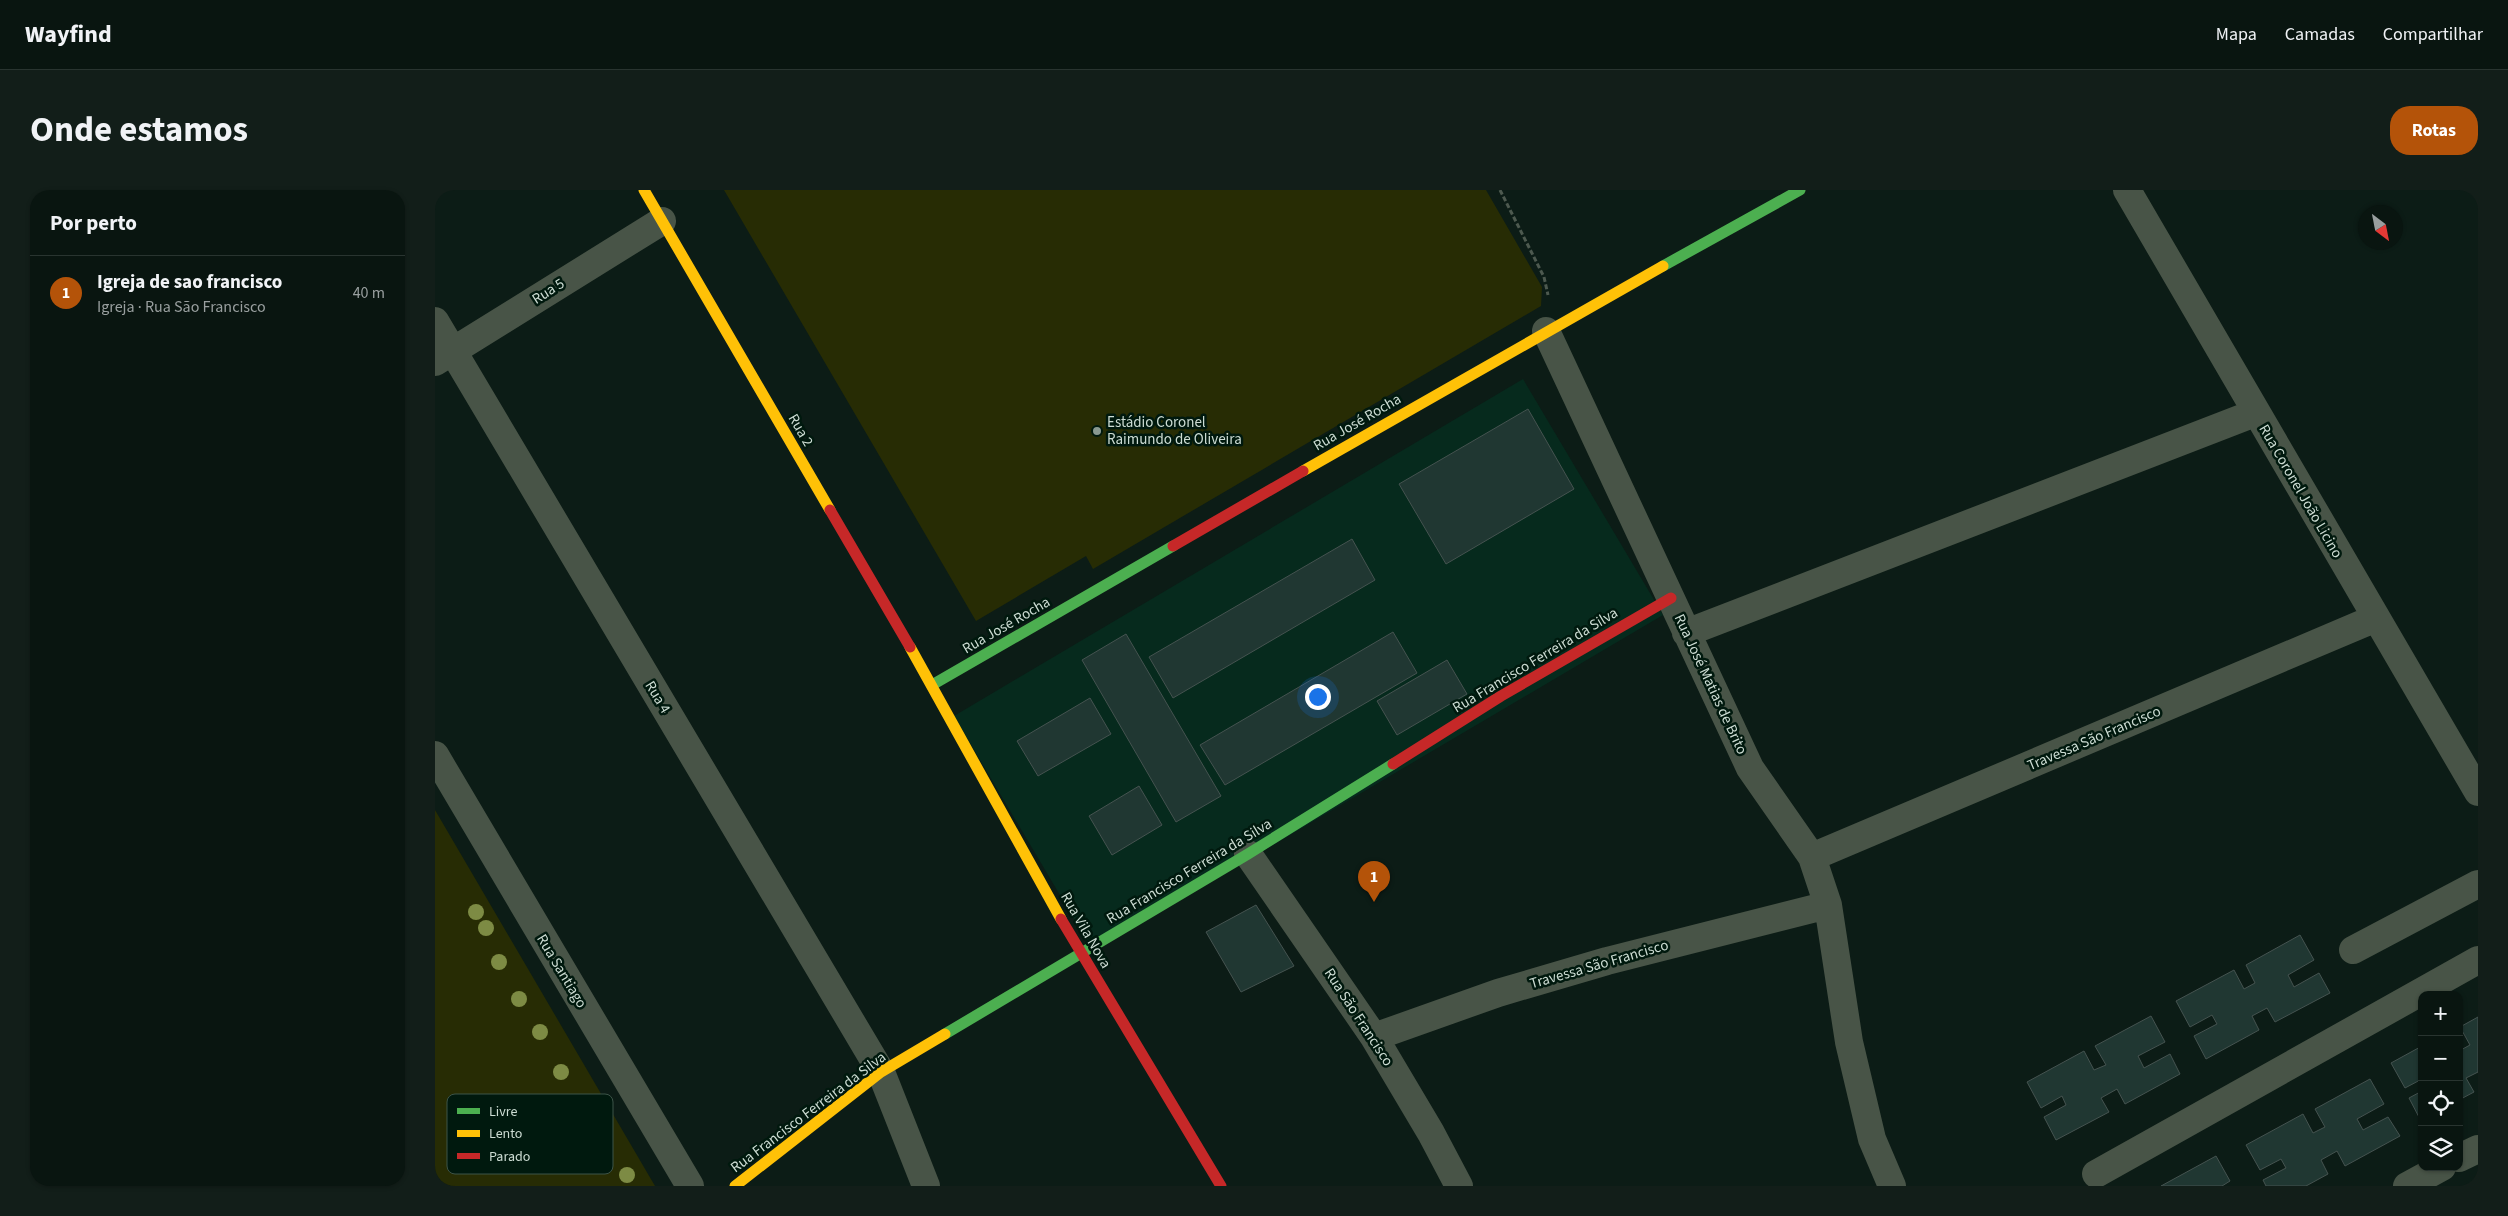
<!DOCTYPE html>
<html lang="pt">
<meta charset="utf-8">
<style>
body{margin:0;font-family:"Source Sans 3",sans-serif;background:#121e19;color:#f1f3f6}
.controls{position:absolute;right:15px;bottom:15px;display:grid;overflow:hidden;border-radius:10px;box-shadow:0 1px 4px #0004}
.controls button{width:45px;height:45px;display:grid;place-items:center;padding:0;border:0;border-bottom:1px solid #293430;background:#091510;color:#f1f3f6;font:25px sans-serif}
.compass{position:absolute;left:1923px;top:15px;width:45px;height:45px;border-radius:50%;background:#091510;box-shadow:0 1px 4px #0004;rotate:148deg}
.you{position:absolute;left:882px;top:506px;width:18px;height:18px;margin:-12px;border:4px solid #fff;border-radius:50%;background:#1a73e8;box-shadow:0 0 0 8px #1a73e833}
.badge{display:grid;place-items:center;width:32px;height:32px;border-radius:50%;background:#b45309;color:#fff;font-size:16px;font-weight:700}
.pin{position:absolute;translate:-50% -41px;filter:drop-shadow(0 1px 2px #0008)}
.pin::after{content:'';position:absolute;top:26px;width:18px;height:15px;background:inherit;clip-path:polygon(0 0,100% 0,50% 100%)}
.list{margin:0;padding:0;list-style:none}
h2{display:flex;justify-content:space-between;align-items:center;height:65px;margin:0;padding:0 20px;font-size:21px}
h2 small{font-size:16px;font-weight:400;color:#999f9f}
.list li{display:grid;grid-template-columns:32px 1fr auto;gap:15px;align-items:center;box-sizing:border-box;height:75px;padding:0 20px;border-top:1px solid #293430}
.list b{display:block;font-size:19px;white-space:nowrap}
.list p{margin:0;font-size:16px;white-space:nowrap;color:#999f9f}
.list em{font-size:16px;font-style:normal;color:#999f9f}
.icon{flex:none;width:28px;height:28px;fill:none;stroke:currentColor;stroke-width:2;stroke-linecap:round;stroke-linejoin:round}
.map{position:relative;flex:none;width:2043px;height:996px;overflow:hidden;border-radius:20px}
header{display:flex;align-items:center;gap:30px;box-sizing:border-box;height:70px;padding:0 25px;background:#091510;border-bottom:1px solid #293430}
header strong{font-size:24px}
nav{display:flex;gap:28px;margin-inline-start:auto;font-size:18px}
.intro{display:flex;align-items:center;justify-content:space-between;box-sizing:border-box;height:120px;padding:0 30px}
h1{margin:0;font-size:35px}
.button{padding:12px 22px;border-radius:20px;background:#b45309;color:#fff;font-size:18px;font-weight:700}
main{display:flex;gap:30px;padding:0 30px}
aside{flex:1;background:#091510;border-radius:20px;box-shadow:0 1px 4px #0004}
.map>svg:first-child{display:block}
.built{fill:#062a1d}
.green{fill:#272c04}
.building{fill:#203732;stroke:#455350}
.lines{fill:none;stroke-linecap:round;stroke-linejoin:round}
.path{stroke:#4d594f;stroke-width:3;stroke-dasharray:5 2.5;stroke-linecap:butt}
.street{stroke:#485447;stroke-width:28}
.fast{stroke:#4caf50;stroke-width:11}
.slow{stroke:#ffc107;stroke-width:11}
.jam{stroke:#c62828;stroke-width:11}
.tree{fill:#7d8b44}
.poi-dot{fill:#899991;stroke:#00190e;stroke-width:2}
.labels{text-anchor:middle;stroke-width:5;stroke-linejoin:round;paint-order:stroke}
.street-label{font-size:15px;fill:#ccdcd3;stroke:#00190e}
.poi-label{font-size:15px;fill:#ccdcd3;stroke:#00190e;text-anchor:start}
.key{fill:#00190e;stroke:#3d5449;stroke-width:1}
.key-label{font-size:14px;fill:#ccdcd3}
</style>
<header>
<strong>Wayfind</strong>
<nav><a>Mapa</a><a>Camadas</a><a>Compartilhar</a></nav>
</header>
<div class="intro"><h1>Onde estamos</h1><a class="button">Rotas</a></div>
<main>
<aside>
<h2>Por perto<small></small></h2>
<ul class="list">
<li><span class="badge">1</span><div><b>Igreja de sao francisco</b><p>Igreja · Rua São Francisco</p></div><em>40 m</em></li>
</ul>
</aside>
<div class="map">
<svg width="2043" height="996" viewBox="0 0 2043 996">
<rect width="100%" height="100%" fill="#0c1c16"/>
<path class="built" d="M1088,189L1228,425L658,761L519,526Z"/>
<path class="green" d="M289,0H1051L1107,97L1106,116L658,379L651,366L541,431Z
M0,620L220,996H0Z"/>
<path class="building" d="M1093,219L1139,299L1011,374L964,294Z
M917,349L940,390L738,508L714,467Z
M958,442L982,483L790,595L765,555Z
M691,444L786,606L741,632L647,470Z
M1012,470L1032,504L962,545L942,511Z
M655,508L676,544L603,586L582,551Z
M704,596L727,635L677,665L654,626Z
M821,715L859,776L806,802L771,742Z
M1865,745L1879,770L1853,785L1859,797L1884,783L1895,803L1840,832L1832,818L1817,826L1824,840L1771,869L1759,846L1782,834L1777,825L1755,837L1741,811L1799,780L1809,799L1820,793L1811,775Z
M1716,826L1730,852L1703,866L1709,878L1735,864L1745,884L1690,914L1682,899L1666,908L1674,922L1621,950L1609,927L1631,915L1627,906L1606,918L1592,892L1649,861L1659,880L1671,875L1660,856Z
M2043,827V882L2031,888L2039,902L2024,910V861L2035,855L2025,837Z
M1987,856V889L1970,898L1956,873Z
M1935,889L1949,914L1922,929L1928,940L1953,927L1965,946L1910,976L1902,961L1886,970L1893,984L1871,996H1831L1828,990L1851,978L1846,969L1825,980L1811,955L1868,924L1878,943L1890,937L1880,919Z
M1987,901V930L1986,931L1974,908Z
M1781,966L1795,991L1787,996H1726Z"/>
<g class="lines">
<path class="path" d="M1065,0L1109,87L1113,105"/>
<path class="street" d="M1692,0L2043,602
M0,131L446,882L491,996
M1111,141L1315,578L1377,667L1393,715L1414,852L1437,949L1457,996
M0,172L227,31
M1251,443L1820,223
M0,565L255,996
M813,664L939,847L996,943L1024,996
M1377,667L1941,428
M1918,760L2043,694
M939,847L1063,803L1172,771L1393,715
M2024,968L2043,959
M1661,984L2043,770
M1972,996L2007,977"/>
<path class="fast" d="M1228,76L1365,0
M497,495L738,356
M510,844L813,664L958,574"/>
<path class="slow" d="M209,0L395,320
M868,281L1228,76
M475,457L626,729
M300,996L446,882L510,844"/>
<path class="jam" d="M395,320L475,457
M738,356L868,281
M958,574L1066,506L1236,408
M626,729L786,996"/>
</g>
<g class="tree">
<circle cx="41" cy="722" r="8"/>
<circle cx="51" cy="738" r="8"/>
<circle cx="64" cy="772" r="8"/>
<circle cx="84" cy="809" r="8"/>
<circle cx="105" cy="842" r="8"/>
<circle cx="126" cy="882" r="8"/>
<circle cx="192" cy="985" r="8"/>
</g>
<circle class="poi-dot" cx="662" cy="241" r="5"/>
<g class="labels">
<g class="street-label">
<text transform="translate(113 101) rotate(-32)" y="5">Rua 5</text>
<text transform="translate(922 232) rotate(-30)" y="5">Rua José Rocha</text>
<text transform="translate(366 240) rotate(60)" y="5">Rua 2</text>
<text transform="translate(1866 301) rotate(60)" y="5">Rua Coronel João Licino</text>
<text transform="translate(571 435) rotate(-30)" y="5">Rua José Rocha</text>
<text transform="translate(1100 470) rotate(-31)" y="5">Rua Francisco Ferreira da Silva</text>
<text transform="translate(1276 494) rotate(65)" y="5">Rua José Matias de Brito</text>
<text transform="translate(223 507) rotate(59)" y="5">Rua 4</text>
<text transform="translate(1659 548) rotate(-23)" y="5">Travessa São Francisco</text>
<text transform="translate(754 681) rotate(-31)" y="5">Rua Francisco Ferreira da Silva</text>
<text transform="translate(651 740) rotate(60)" y="5">Rua Vila Nova</text>
<text transform="translate(1164 774) rotate(-16)" y="5">Travessa São Francisco</text>
<text transform="translate(127 781) rotate(59)" y="5">Rua Santiago</text>
<text transform="translate(924 827) rotate(57)" y="5">Rua São Francisco</text>
<text transform="translate(373 922) rotate(-37)" y="5">Rua Francisco Ferreira da Silva</text>
</g>
<g class="poi-label">
<text x="672" y="237">Estádio Coronel<tspan x="672" dy="17">Raimundo de Oliveira</tspan></text>
</g>
</g>
<rect x="12" y="904" width="166" height="80" rx="8" class="key"/>
<rect x="22" y="918" width="23" height="6" fill="#4caf50"/>
<rect x="22" y="940" width="23" height="7" fill="#ffc107"/>
<rect x="22" y="963" width="23" height="6" fill="#c62828"/>
<g class="key-label">
<text x="54" y="926">Livre</text>
<text x="54" y="948">Lento</text>
<text x="54" y="971">Parado</text>
</g>
</svg>
<div class="controls">
<button>+</button>
<button>−</button>
<button><svg class="icon" aria-label="locate" viewBox="0 0 24 24"><circle cx="12" cy="12" r="6"/><path d="M12 2v4M12 18v4M2 12h4M18 12h4"/></svg></button>
<button><svg class="icon" aria-label="layers" viewBox="0 0 24 24"><path d="M12 4l9 5-9 5-9-5zM3 14l9 5 9-5"/></svg></button>
</div>
<svg class="compass" viewBox="-18 -18 36 36"><path d="M0-13l5 13h-10z" fill="#e53935"/><path d="M0 13l5-13h-10z" fill="#999f9f"/></svg>
<div class="you"></div>
<div class="pin badge" style="left:939px;top:712px">1</div>
</div>
</main>
